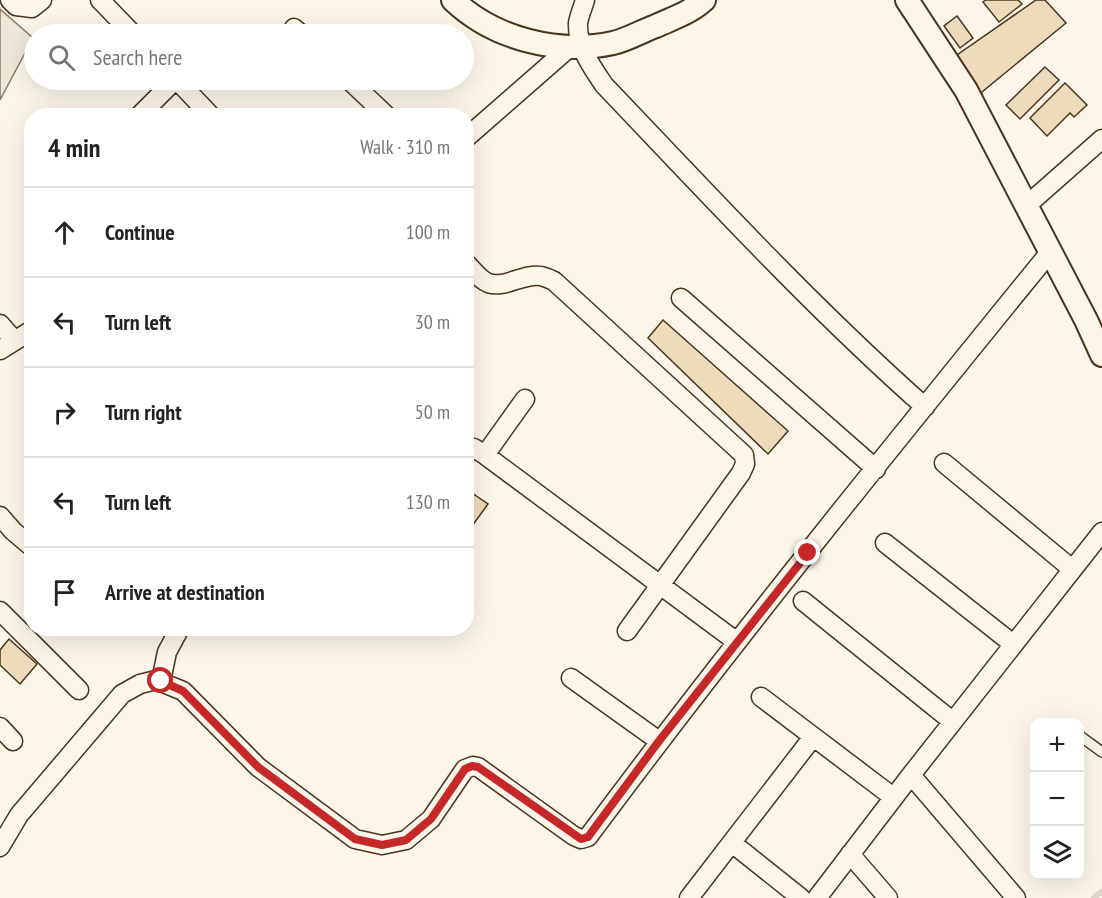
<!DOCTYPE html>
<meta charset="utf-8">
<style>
body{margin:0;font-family:"PT Sans Narrow",sans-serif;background:#f6f6f6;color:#222}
.controls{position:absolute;right:18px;bottom:18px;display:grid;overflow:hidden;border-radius:12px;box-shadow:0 6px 24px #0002}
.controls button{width:54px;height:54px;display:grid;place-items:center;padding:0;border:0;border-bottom:2px solid #e0e0e0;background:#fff;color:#222;font:30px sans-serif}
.stop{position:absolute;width:18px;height:18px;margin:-14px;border:4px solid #c62828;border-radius:50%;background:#fff}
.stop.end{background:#c62828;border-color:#fff;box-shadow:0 2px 6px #0008}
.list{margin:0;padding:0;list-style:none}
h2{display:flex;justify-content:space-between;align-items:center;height:78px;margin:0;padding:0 24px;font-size:26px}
h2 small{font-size:20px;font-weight:400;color:#767676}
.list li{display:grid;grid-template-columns:39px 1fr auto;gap:18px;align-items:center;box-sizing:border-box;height:90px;padding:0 24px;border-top:2px solid #e0e0e0}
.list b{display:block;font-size:22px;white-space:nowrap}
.list em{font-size:20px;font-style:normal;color:#767676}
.icon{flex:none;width:33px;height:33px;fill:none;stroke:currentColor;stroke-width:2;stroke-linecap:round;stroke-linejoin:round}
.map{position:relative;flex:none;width:1102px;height:898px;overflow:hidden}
.search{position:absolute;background:#fff;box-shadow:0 6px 24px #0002;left:24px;top:24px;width:450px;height:66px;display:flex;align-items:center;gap:15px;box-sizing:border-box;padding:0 21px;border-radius:33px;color:#767676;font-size:22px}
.panel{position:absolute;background:#fff;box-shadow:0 6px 24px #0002;left:24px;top:108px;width:450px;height:528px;border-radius:24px}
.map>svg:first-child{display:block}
.green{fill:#ede6d9;stroke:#887966;stroke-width:1.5}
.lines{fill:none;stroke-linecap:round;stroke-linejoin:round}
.stream{stroke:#dcd4c6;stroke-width:6}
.building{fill:#ecdcbc;stroke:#4a3520;stroke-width:1.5}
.service-casing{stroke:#4a3520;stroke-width:12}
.minor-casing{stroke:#4a3520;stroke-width:21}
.tertiary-casing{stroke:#4a3520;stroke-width:26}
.service{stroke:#fbf6e9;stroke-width:9}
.minor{stroke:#fbf6e9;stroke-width:18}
.tertiary{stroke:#fbf6e9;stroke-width:22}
.route{stroke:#c62828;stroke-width:8}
</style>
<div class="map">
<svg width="1102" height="898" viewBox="0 0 1102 898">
<rect width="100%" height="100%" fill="#fbf6e9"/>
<path class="green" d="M0,9L33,38L0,100Z"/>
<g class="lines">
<path class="stream" d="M1094,898L1102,891"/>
</g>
<path class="building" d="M986,0H1018L1022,4L999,22L983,2Z
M1036,0H1045L1066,23L977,96L957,55Z
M957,16L973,38L960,48L944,26Z
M34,47V66L28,59Z
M1045,67L1059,80L1020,119L1006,105Z
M1065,83L1087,105L1074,117L1070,113L1047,136L1030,118Z
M663,320L788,431L768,454L648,338Z
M466,489L488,504L467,533H466Z
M9,639L37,664L20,684L0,665V650Z"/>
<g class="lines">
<defs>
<path id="service" d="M1080,736L1102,752"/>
<path id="minor" d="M10,0L16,6L32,8L42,0
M100,0L133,34
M585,0C583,7 579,16 578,23C577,47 592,67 604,85C709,195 811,306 925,407
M294,28L301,34
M177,80L211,116
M349,80L387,116
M139,116L175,80
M466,138L570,47
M1026,206L1102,139
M466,263C473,270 479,279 488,283C505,289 523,273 541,276C545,277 550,279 554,281L744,455L745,464L741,473L627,631
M681,298L876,469
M0,324L14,340
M0,350L32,330
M466,448H474L485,455L737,642
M485,455L525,399
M944,463L1072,569
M0,516L13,531L32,547
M885,543L1013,644
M803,601L952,721
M0,611L79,690
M571,678L659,741
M161,681L167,652L180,628
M761,697L893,797
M0,727L13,741
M911,775L1016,898
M732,843L801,898
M0,847L19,815L122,694L140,684L156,680L183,691L258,767L355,839L382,845L406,840L431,819L465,769L473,766L478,767L574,836L581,839L588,837C736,638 893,445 1050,252
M850,854L888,898
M689,898L813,737
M817,898L911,775L1102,532"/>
<path id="tertiary" d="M453,0C494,39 558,55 613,43C627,40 642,31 656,26C673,18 690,13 704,0
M907,0L966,90L1086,320L1102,355"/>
</defs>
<use href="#service" class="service-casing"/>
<use href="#minor" class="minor-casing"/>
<use href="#tertiary" class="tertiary-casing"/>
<use href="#service" class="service"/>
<use href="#minor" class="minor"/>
<use href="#tertiary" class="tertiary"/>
</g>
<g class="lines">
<path class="route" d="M161,681L183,691L258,767L355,839L382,845L406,840L431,819L465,769L472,766L478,767L581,839L588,837L659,741L808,553"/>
</g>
</svg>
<div class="controls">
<button>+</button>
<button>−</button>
<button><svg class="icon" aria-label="layers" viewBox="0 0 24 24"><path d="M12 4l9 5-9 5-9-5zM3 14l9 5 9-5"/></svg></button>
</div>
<div class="stop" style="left:161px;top:681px"></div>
<div class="stop end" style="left:808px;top:553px"></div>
<div class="search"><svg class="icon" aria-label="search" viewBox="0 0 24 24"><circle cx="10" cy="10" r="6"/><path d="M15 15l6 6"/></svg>Search here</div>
<section class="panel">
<h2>4 min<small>Walk · 310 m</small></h2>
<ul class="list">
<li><svg class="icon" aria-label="ahead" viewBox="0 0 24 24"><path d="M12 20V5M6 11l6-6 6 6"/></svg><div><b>Continue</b></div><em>100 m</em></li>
<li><svg class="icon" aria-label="left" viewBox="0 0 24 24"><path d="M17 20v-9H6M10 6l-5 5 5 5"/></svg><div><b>Turn left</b></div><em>30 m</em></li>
<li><svg class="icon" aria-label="right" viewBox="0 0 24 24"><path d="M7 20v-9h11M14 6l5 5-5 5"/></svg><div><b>Turn right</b></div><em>50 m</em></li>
<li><svg class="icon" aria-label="left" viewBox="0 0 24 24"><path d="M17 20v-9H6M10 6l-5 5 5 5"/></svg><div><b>Turn left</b></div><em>130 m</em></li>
<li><svg class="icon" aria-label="arrive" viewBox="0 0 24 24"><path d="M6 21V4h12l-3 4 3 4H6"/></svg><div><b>Arrive at destination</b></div></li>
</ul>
</section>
</div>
